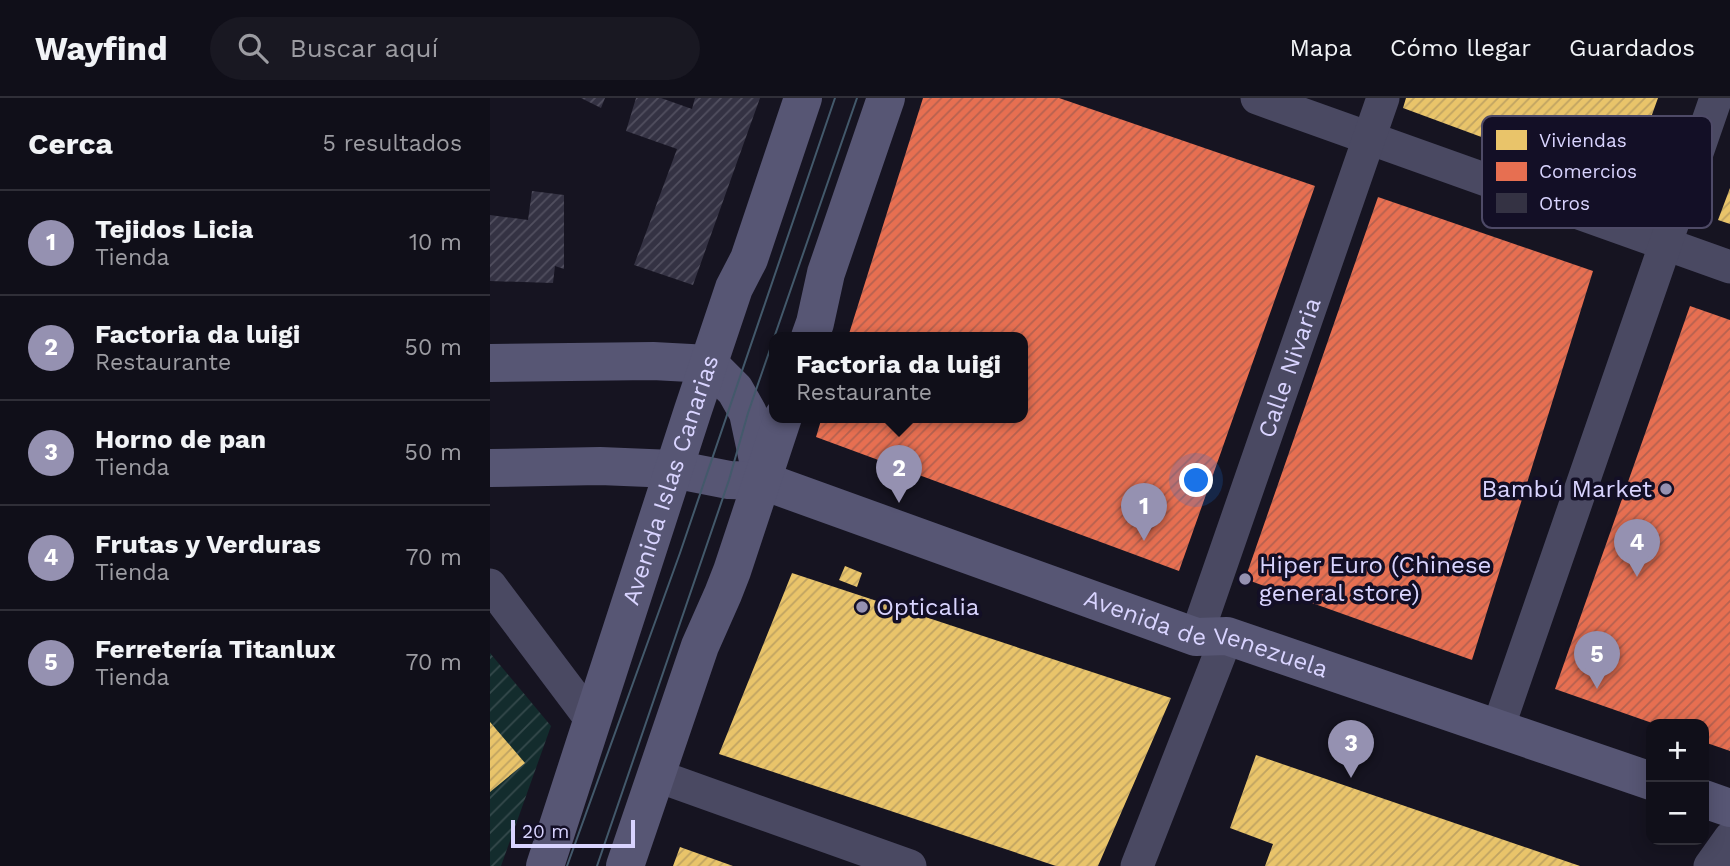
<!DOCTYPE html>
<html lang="es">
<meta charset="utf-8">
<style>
body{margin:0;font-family:"Work Sans",sans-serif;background:#191822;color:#f1f3f6}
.controls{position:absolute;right:21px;bottom:21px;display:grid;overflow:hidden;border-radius:14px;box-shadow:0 4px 18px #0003}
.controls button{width:63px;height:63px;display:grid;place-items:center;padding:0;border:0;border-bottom:2px solid #302f38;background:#100f19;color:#f1f3f6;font:35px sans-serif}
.scale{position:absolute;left:21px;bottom:18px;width:124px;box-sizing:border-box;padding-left:7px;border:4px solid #d9d4ff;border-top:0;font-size:19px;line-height:24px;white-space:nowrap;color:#d9d4ff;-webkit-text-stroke:5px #130f26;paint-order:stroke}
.you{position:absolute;left:707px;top:383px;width:24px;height:24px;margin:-18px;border:5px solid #fff;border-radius:50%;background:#1a73e8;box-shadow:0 0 0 10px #1a73e833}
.badge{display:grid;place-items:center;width:46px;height:46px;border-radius:50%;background:#9591b1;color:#fff;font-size:23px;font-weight:700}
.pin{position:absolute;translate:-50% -58px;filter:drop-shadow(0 2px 4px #0008)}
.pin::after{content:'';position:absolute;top:37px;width:24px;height:21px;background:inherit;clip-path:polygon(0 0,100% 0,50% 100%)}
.popup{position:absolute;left:279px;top:234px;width:259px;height:91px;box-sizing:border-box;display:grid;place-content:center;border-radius:14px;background:#100f19;filter:drop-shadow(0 2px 5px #0005);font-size:23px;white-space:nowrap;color:#9c9ca2}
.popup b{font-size:26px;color:#f1f3f6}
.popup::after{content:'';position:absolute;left:50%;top:100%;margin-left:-14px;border:14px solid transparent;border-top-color:#100f19}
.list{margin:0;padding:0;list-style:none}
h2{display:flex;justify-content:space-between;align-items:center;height:91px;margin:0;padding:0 28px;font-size:30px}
h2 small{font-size:23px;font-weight:400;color:#9c9ca2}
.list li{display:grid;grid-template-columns:46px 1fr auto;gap:21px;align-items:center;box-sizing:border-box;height:105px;padding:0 28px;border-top:2px solid #302f38}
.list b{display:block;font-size:26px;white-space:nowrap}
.list p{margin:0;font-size:23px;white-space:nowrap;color:#9c9ca2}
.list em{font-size:23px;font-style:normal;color:#9c9ca2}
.icon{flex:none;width:38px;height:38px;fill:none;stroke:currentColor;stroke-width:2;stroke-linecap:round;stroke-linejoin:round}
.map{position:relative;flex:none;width:1240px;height:768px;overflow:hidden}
header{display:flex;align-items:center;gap:42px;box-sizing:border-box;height:98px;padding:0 35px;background:#100f19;border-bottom:2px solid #302f38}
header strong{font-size:33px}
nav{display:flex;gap:38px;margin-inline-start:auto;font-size:24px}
.search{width:490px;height:63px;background:#191822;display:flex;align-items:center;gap:18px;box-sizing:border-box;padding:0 24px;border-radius:38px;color:#9c9ca2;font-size:26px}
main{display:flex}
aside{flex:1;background:#100f19}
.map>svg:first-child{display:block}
.garden{fill:url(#garden-furrows)}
.homes{fill:url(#homes-hatch)}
.shops{fill:url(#shops-hatch)}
.building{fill:url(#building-hatch)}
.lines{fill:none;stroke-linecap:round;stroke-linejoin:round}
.street{stroke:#4a4962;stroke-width:33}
.secondary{stroke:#575674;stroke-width:38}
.tram{stroke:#43596b;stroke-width:2}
.poi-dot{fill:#9591b1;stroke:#130f26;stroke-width:2.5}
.labels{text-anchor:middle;stroke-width:7;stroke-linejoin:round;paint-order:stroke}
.street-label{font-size:24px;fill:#d9d4ff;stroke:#130f26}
.poi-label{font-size:24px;fill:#d9d4ff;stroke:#130f26;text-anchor:start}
.key{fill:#130f26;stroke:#4e4a67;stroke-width:2}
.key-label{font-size:19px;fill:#d9d4ff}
</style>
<header>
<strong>Wayfind</strong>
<div class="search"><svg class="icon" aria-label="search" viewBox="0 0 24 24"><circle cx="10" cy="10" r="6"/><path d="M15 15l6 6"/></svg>Buscar aquí</div>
<nav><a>Mapa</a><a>Cómo llegar</a><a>Guardados</a></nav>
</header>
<main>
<aside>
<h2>Cerca<small>5 resultados</small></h2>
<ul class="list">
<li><span class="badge">1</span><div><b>Tejidos Licia</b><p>Tienda</p></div><em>10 m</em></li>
<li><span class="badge">2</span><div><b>Factoria da luigi</b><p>Restaurante</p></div><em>50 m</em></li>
<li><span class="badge">3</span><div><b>Horno de pan</b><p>Tienda</p></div><em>50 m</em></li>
<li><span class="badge">4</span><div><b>Frutas y Verduras</b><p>Tienda</p></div><em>70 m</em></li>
<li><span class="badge">5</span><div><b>Ferretería Titanlux</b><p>Tienda</p></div><em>70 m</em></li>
</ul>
</aside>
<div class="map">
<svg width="1240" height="768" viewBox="0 0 1240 768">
<defs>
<pattern id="garden-furrows" width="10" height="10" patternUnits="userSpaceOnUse" patternTransform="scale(1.75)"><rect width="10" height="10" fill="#132c2d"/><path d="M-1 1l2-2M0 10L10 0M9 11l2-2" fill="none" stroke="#354a4c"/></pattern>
<pattern id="homes-hatch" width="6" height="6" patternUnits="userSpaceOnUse" patternTransform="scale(1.75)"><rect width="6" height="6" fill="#e9c46a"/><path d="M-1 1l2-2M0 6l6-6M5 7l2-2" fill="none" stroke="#bfa362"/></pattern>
<pattern id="shops-hatch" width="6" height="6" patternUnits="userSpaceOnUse" patternTransform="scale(1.75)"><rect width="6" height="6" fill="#e76f51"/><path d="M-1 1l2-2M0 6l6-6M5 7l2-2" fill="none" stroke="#b56150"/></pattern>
<pattern id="building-hatch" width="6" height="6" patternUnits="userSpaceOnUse" patternTransform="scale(1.75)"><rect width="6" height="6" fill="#343243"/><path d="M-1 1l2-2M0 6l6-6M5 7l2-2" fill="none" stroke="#514f5f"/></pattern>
</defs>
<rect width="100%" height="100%" fill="#161421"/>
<path class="garden" d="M0,555L61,628L11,768H0Z"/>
<path class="homes" d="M916,0H1168L1135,92L913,10Z
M1240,90V126L1228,122Z
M355,468L372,475L367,489L349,482Z
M302,475L681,600L608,768H566L229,656Z
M0,624L35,665L0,694Z
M766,657L1090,768H775L783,746L740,730Z
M190,749L243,768H183Z"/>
<path class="shops" d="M433,0H569L825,88L689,473L326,339L332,319H533V239H358Z
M888,99L1103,173L982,562L755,481Z
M1200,208L1240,222V653L1214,644V626H1165L1065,591Z"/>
<path class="building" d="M91,0H115L111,10Z
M146,0H171L202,11L205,0H270L203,187L144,167L187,51L136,33Z
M42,93L74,97V171L65,168L63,185L0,183V117L38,122Z"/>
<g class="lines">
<g class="street">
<path d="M767,0L1240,169"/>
<path d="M0,487L103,624"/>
<path id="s1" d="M706,539L893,0"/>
<path d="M1008,630L1226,0"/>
<path d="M165,677L420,768"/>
<path d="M647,768L737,538"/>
<path d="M1220,768L1240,740"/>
</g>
<g class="secondary">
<path d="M320,239L325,225L336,175L396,0"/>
<path d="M0,265L163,263L219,266"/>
<path d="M219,266L245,292L258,315L272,381"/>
<path id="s2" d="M0,370L110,368L183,371L239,382L273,383L706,539L737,538L1161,683"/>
<path d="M1214,701L1240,710"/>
<path id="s3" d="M55,768L203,312L244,190L259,161L313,0"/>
<path d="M135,768L210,548L233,496L242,473L293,319"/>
</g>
<path class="tram" d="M77,768L190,455L345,0
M107,768L239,382L258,315L367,0"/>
</g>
<g class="poi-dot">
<circle cx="1176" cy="391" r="7"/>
<circle cx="755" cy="481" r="7"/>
<circle cx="372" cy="509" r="7"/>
</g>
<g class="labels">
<g class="street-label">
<text dy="8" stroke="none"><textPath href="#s1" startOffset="285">Calle Nivaria</textPath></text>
<text dy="8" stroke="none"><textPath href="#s3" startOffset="406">Avenida Islas Canarias</textPath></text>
<text dy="8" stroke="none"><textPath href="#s2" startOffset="744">Avenida de Venezuela</textPath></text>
</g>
<g class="poi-label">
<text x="1162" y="399" text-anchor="end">Bambú Market</text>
<text x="769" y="475">Hiper Euro (Chinese<tspan x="769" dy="28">general store)</tspan></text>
<text x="386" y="517">Opticalia</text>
</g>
</g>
<rect x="992" y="18" width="230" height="112" rx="10" class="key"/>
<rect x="1006" y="32" width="31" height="20" fill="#e9c46a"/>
<rect x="1006" y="64" width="31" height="19" fill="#e76f51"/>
<rect x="1006" y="95" width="31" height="20" fill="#343243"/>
<g class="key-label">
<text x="1049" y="49">Viviendas</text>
<text x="1049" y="80">Comercios</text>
<text x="1049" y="112">Otros</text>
</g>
</svg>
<div class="controls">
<button>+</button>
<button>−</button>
</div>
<div class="scale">20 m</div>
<div class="you"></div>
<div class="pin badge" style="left:654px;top:443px">1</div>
<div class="pin badge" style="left:409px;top:405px">2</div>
<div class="popup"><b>Factoria da luigi</b>Restaurante</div>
<div class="pin badge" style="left:861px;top:680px">3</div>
<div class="pin badge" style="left:1147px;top:479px">4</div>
<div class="pin badge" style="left:1107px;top:591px">5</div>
</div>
</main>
